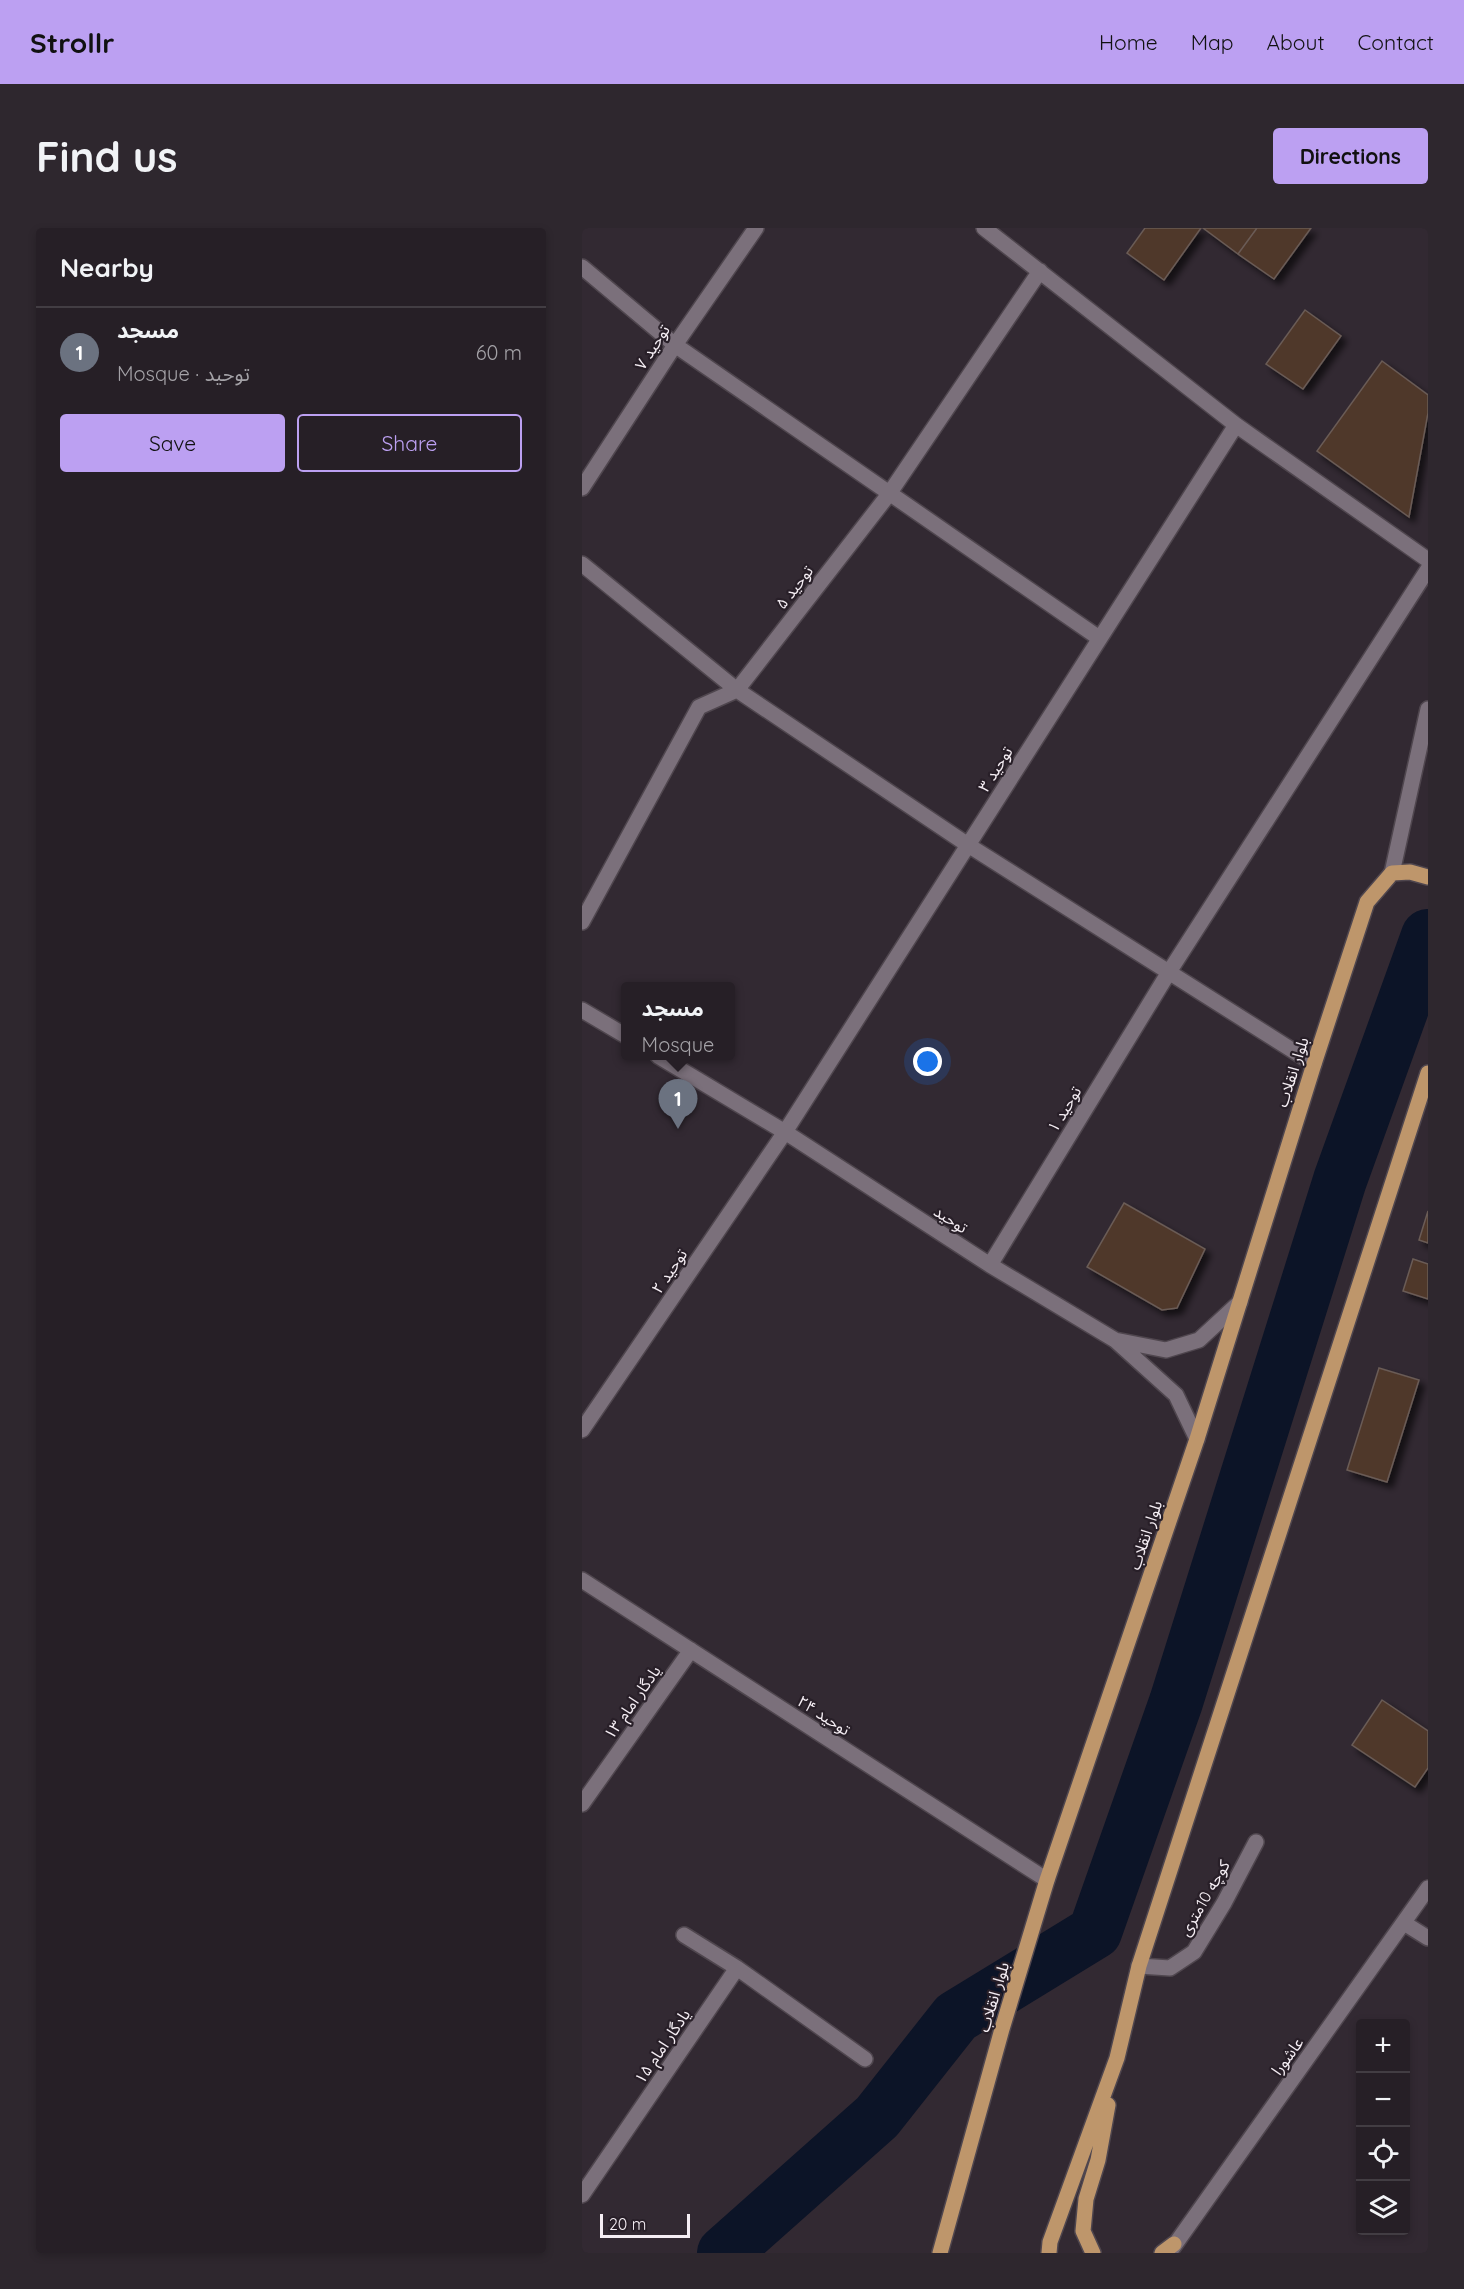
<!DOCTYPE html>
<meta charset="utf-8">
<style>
body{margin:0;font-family:Quicksand,"Noto Sans Arabic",sans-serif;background:#2e272e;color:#f1f3f6}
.controls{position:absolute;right:18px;bottom:18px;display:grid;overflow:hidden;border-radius:6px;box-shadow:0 3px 9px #0003}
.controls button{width:54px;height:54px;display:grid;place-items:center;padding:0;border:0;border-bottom:2px solid #423d43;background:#261f26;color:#f1f3f6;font:30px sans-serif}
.scale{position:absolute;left:18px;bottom:15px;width:90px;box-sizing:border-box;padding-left:6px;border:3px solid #f5eef4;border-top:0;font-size:16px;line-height:21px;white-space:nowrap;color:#f5eef4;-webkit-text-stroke:4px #281f28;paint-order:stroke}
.you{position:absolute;left:346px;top:834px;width:21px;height:21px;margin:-15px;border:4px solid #fff;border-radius:50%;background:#1a73e8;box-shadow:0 0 0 9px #1a73e833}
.badge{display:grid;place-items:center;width:39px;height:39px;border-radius:50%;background:#bca0f2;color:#fff;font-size:20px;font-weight:700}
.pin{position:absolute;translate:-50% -50px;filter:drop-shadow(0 2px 3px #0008)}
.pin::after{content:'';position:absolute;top:32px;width:21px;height:18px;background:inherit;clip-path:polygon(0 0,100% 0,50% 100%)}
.popup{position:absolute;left:39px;top:754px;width:114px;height:78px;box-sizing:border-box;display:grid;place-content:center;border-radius:6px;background:#261f26;filter:drop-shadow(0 2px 4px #0005);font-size:20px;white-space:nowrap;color:#a4a2a7}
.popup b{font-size:22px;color:#f1f3f6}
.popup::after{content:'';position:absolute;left:50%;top:100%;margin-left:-12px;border:12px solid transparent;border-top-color:#261f26}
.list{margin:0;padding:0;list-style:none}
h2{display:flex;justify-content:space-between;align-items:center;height:78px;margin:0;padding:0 24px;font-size:26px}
h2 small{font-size:20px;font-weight:400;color:#a4a2a7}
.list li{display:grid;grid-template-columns:39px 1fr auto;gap:18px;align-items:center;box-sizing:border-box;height:90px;padding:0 24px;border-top:2px solid #423d43}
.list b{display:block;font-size:22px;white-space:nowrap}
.list p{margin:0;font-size:20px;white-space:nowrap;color:#a4a2a7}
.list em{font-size:20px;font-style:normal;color:#a4a2a7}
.actions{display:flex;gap:12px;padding:18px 24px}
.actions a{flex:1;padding:14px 0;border:2px solid #bca0f2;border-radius:6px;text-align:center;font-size:21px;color:#bca0f2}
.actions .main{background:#bca0f2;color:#111}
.icon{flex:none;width:33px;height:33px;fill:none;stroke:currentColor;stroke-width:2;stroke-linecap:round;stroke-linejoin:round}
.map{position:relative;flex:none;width:846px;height:2025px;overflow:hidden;border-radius:6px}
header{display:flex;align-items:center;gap:36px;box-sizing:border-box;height:84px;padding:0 30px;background:#bca0f2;color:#111}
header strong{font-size:28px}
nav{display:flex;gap:33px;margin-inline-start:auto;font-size:21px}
.intro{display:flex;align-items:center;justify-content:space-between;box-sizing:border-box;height:144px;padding:0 36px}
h1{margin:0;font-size:42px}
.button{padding:15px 27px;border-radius:6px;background:#bca0f2;color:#111;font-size:21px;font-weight:700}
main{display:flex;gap:36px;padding:0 36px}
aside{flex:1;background:#261f26;border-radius:6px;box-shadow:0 3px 9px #0003}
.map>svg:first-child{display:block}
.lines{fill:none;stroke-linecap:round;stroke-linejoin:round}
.river{stroke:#0c1427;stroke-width:54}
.building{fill:#50372b;stroke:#6a5c56;stroke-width:1.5;filter:url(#shadow)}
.minor-casing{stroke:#4f464e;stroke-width:18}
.major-casing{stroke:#4f464e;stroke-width:18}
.minor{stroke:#7b707b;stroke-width:15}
.major{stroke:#be966b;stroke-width:15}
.labels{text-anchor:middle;stroke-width:4.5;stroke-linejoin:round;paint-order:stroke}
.street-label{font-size:16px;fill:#f5eef4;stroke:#281f28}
</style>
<header>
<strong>Strollr</strong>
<nav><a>Home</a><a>Map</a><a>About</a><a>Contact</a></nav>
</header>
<div class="intro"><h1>Find us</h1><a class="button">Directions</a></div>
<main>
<aside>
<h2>Nearby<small></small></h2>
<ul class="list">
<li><span class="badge" style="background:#6b7280">1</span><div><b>مسجد</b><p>Mosque · توحید</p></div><em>60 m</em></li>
</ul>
<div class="actions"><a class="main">Save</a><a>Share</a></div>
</aside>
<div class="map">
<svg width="846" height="2025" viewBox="0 0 846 2025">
<defs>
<filter id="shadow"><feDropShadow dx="5.5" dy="5.5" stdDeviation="3" flood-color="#0009"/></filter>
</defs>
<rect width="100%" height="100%" fill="#322932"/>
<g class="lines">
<path class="river" d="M142,2025L295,1889L374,1789L513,1704L594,1474L758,952L846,708"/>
</g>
<path class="building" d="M563,0H619L582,52L545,25Z
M621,0H675L656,26Z
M675,0H729L692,51L656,26Z
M723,82L759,108L721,161L684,136Z
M800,133L846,167V185L827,289L735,223Z
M542,975L623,1021L595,1080L580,1082L505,1039Z
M846,983V1015L837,1012Z
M831,1031L846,1036V1071L821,1063Z
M797,1140L837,1152L805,1254L765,1242Z
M800,1472L846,1503V1540L833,1559L770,1517Z"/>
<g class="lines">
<defs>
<path id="minor" d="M402,0L654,197L846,332
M0,39L93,117L517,410
M0,260L93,117L174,0
M0,336L155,462L386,617L732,836
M810,645L846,481
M0,694L117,479L155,462L307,266L458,43
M0,782L44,808
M76,828L203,904L408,1037L533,1112L594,1167L615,1211
M408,1037L587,744L846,341
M533,1112L584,1122L617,1112L658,1074
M0,1202L203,904L654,197
M0,1352L465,1652
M0,1576L109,1422
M822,1695L846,1710
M557,1738L588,1740L612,1724L642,1675L674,1614
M155,1740L283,1831
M0,1967L155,1740L102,1707
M587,2025L846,1660"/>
<path id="major" d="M358,2025L420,1801L465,1652L615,1211L732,836L785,674L810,645L828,644L846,649
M467,2025L468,2014L535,1830L557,1738L846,845
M511,2025L501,2003L504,1971L516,1932L526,1877
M580,2025L592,2016"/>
</defs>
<use href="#minor" class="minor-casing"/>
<use href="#major" class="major-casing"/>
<use href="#minor" class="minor"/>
<use href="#major" class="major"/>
</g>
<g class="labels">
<g class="street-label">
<text transform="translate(70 119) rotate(-57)" y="6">توحید ۷</text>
<text transform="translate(212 359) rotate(-52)" y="6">توحید ۵</text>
<text transform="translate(413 541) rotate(-58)" y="6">توحید ۳</text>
<text transform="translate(710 844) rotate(-72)" y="6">بلوار انقلاب</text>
<text transform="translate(482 881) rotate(-59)" y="6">توحید ۱</text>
<text transform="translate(369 991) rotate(33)" y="6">توحید</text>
<text transform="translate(87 1043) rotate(-56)" y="6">توحید ۲</text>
<text transform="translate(563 1307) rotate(-71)" y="6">بلوار انقلاب</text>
<text transform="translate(50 1474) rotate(-55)" y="6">یادگار امام ۱۳</text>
<text transform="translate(242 1487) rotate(33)" y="6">توحید ۲۴</text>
<text transform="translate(622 1670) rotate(-60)" y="6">کوچه 10متری</text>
<text transform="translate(411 1769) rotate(-73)" y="6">بلوار انقلاب</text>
<text transform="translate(80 1818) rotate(-56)" y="6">یادگار امام ۱۵</text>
<text transform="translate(705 1828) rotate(-54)" y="6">عاشورا</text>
</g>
</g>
</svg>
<div class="controls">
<button>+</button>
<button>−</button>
<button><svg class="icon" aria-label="locate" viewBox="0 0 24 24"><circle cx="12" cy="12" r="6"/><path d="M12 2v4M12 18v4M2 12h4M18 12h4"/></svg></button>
<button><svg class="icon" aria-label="layers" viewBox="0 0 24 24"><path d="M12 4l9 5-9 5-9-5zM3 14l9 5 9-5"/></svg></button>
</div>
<div class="scale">20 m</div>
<div class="you"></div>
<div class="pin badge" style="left:96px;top:901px;background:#6b7280">1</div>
<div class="popup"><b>مسجد</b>Mosque</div>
</div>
</main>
